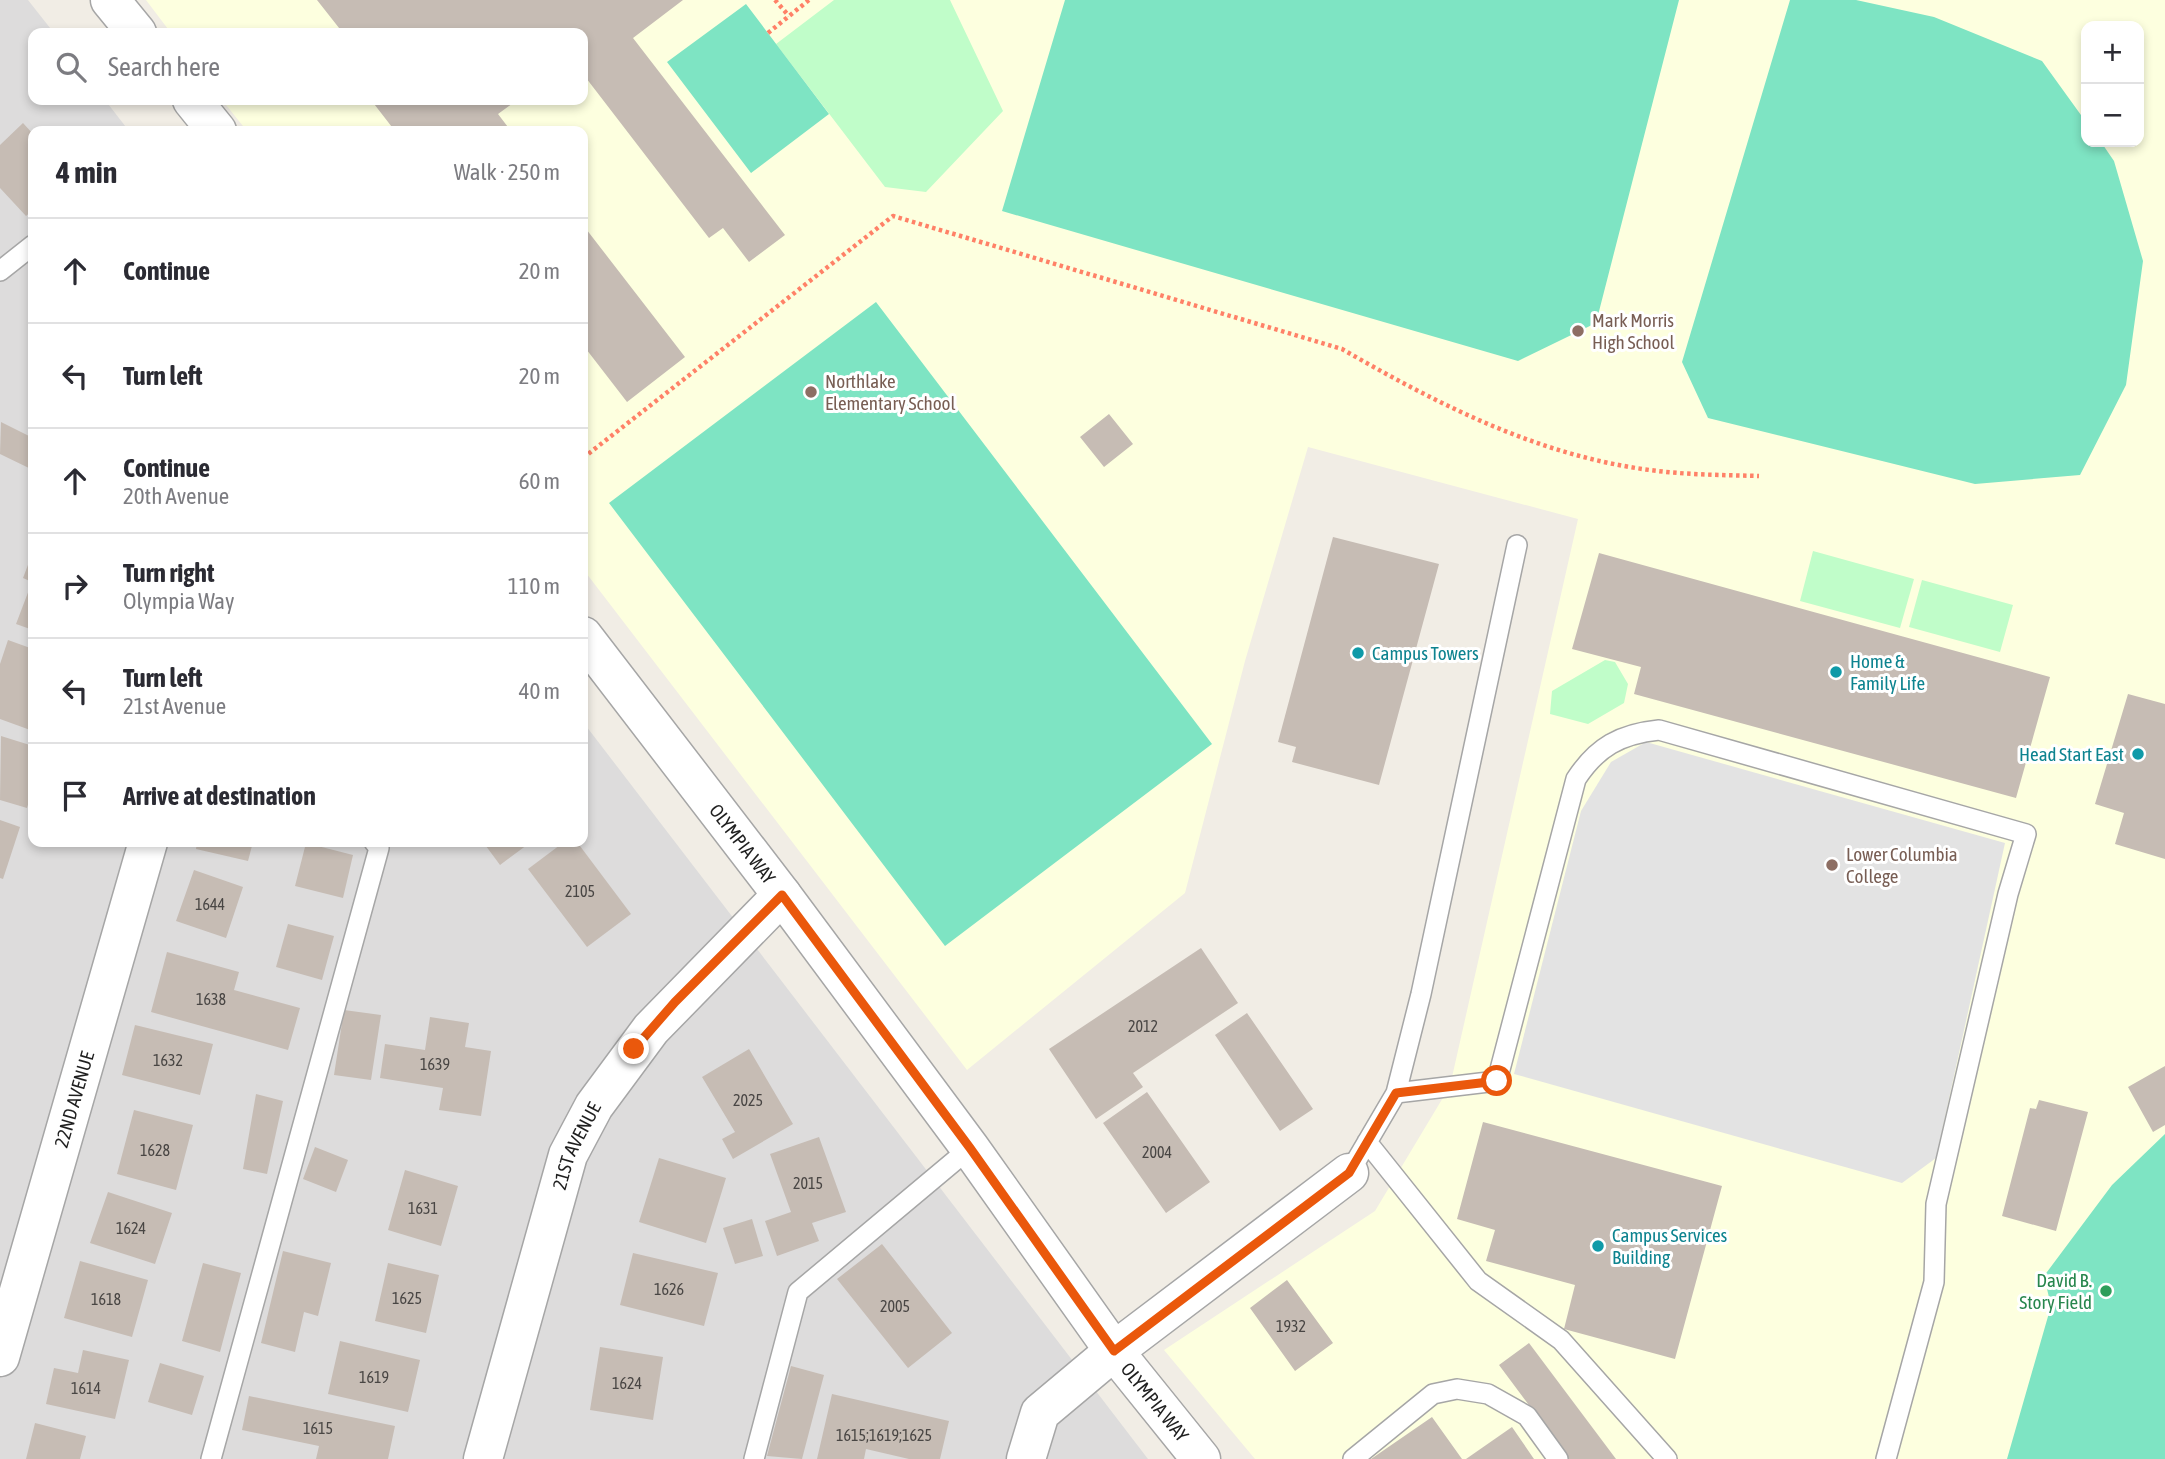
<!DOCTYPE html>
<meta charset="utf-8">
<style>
body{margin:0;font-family:"Asap Condensed",sans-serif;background:#f7f7f7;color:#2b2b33}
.controls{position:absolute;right:21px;top:21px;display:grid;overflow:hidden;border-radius:14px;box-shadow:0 4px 10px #0003}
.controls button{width:63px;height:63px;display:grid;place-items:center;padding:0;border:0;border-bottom:2px solid #e1e1e2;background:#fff;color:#2b2b33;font:35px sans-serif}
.stop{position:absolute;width:21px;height:21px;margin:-16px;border:5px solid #ea580c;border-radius:50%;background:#fff}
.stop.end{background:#ea580c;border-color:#fff;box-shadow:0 2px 7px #0008}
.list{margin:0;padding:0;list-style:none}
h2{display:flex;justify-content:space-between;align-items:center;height:91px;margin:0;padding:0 28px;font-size:30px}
h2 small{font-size:23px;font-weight:400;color:#7c7c81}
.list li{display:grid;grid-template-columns:46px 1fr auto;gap:21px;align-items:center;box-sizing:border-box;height:105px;padding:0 28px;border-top:2px solid #e1e1e2}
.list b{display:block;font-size:26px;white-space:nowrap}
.list p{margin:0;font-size:23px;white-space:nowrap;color:#7c7c81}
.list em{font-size:23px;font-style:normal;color:#7c7c81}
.icon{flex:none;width:38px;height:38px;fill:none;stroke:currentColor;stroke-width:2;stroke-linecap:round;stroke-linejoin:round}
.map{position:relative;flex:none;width:2165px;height:1459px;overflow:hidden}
.search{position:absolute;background:#fff;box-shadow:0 4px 10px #0003;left:28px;top:28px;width:560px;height:77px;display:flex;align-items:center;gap:18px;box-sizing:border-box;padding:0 24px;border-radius:14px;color:#7c7c81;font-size:26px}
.panel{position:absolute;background:#fff;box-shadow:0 4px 10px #0003;left:28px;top:126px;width:560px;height:721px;border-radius:14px}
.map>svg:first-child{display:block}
.residential{fill:#dddcdc}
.education{fill:#fdffdf;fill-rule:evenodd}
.park{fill:#c0fdc9}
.pitch{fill:#7ee4c3}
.parking{fill:#e3e3e3}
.building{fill:#c6bcb4}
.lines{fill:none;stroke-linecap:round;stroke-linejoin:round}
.service-casing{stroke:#a6a6a6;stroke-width:22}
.minor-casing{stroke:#a6a6a6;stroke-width:41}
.tertiary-casing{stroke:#a6a6a6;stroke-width:41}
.path{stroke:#ff8167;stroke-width:4.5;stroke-dasharray:3.5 3.5;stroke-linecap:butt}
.service{stroke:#fff;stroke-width:19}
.minor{stroke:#fff;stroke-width:38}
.tertiary{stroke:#fff;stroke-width:38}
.route{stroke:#ea580c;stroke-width:9}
.education-dot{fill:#8d6e63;stroke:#fff;stroke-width:2.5}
.culture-dot{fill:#0f9aa8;stroke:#fff;stroke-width:2.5}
.leisure-dot{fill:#2e9e5b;stroke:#fff;stroke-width:2.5}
.labels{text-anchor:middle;stroke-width:6;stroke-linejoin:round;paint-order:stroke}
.number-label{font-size:16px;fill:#494644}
.education-label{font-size:19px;fill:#785e54;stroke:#fff;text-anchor:start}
.culture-label{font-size:19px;fill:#0d838f;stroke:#fff;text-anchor:start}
.street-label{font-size:19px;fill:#1f1f1f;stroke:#fff}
.leisure-label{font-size:19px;fill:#27864d;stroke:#fff;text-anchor:end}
</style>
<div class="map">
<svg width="2165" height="1459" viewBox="0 0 2165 1459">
<rect width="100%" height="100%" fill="#f1ede5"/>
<path class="residential" d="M0,0H28L54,33H33V100H105L129,131H33V842H583V722L1148,1459H0Z"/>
<path class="education" d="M146,0H2165V1459H1255L1164,1350L1375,1211L1450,1086L1578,519L1308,447L1245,661L1185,893L967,1070L583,569V131H247L222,100H583V33H171ZM2086,26H2139V142H2086Z"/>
<path class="park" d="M834,0H950L1003,111L926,192L885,187L776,44Z
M1813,551L1914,579L1900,628L1800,601Z
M1922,580L2013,605L2000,652L1909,627Z
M1605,660L1615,662L1628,684L1624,703L1588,724L1550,714L1552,691Z"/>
<path class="pitch" d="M1065,0H1679L1596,323L1518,361L1002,211Z
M1790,0H1856L1934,17L2042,61L2086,122V142H2101L2114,161L2143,261L2126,385L2080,475L1975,484L1708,418L1682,362Z
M746,4L829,114L751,173L667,62Z
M876,302L1212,744L945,946L609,503Z
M2165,1134V1459H2007L2051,1306L2044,1276L2112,1185Z"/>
<path class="parking" d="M1646,742L2005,843L1936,1158L1902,1183L1514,1074L1581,811L1611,762Z"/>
<path class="building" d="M317,0H683L633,38L785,235L749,262L723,228L709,238L583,74V33H343Z
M371,100H517L498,114L511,131H395Z
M23,123L33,134V210L26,216L0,188V145Z
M583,225L685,357L627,402L583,345Z
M1109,414L1133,444L1104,467L1080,437Z
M1,422L33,438V470L0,454Z
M1333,537L1439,564L1379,785L1292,762L1296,747L1278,742Z
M1599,553L2050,677L2016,798L1634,694L1641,667L1572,649Z
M31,557L33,558V630L16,624L32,582L23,578Z
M8,640L33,649V731L0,719V664Z
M2128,694L2165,704V859L2115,844L2124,813L2095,804Z
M1,736L33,746V788L27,808L0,800Z
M0,820L20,827L3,879L0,878Z
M197,842H253L248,861L196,849Z
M483,842H531L500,865Z
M564,842H577L631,914L587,947L528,869Z
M306,843L353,855L343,898L295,886Z
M194,870L243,887L226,938L176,921Z
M288,924L334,936L322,980L276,967Z
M1201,948L1238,1003L1133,1073L1143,1087L1096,1119L1049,1049Z
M167,952L239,972L234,990L300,1008L288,1050L151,1012Z
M344,1010L381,1015L371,1080L334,1075Z
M1247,1013L1313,1109L1280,1131L1215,1035Z
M430,1017L469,1023L465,1047L491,1051L481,1116L439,1110L443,1088L380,1078L385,1044L425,1050Z
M135,1025L213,1044L200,1095L122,1075Z
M749,1049L793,1124L733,1159L722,1139L735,1132L702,1077Z
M2165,1066V1125L2153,1132L2128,1087Z
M1147,1092L1210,1182L1166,1213L1103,1123Z
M256,1094L283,1101L267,1174L243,1169Z
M2039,1100L2088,1112L2056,1231L2002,1216L2030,1108L2036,1109Z
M134,1110L193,1125L176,1190L117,1174Z
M1483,1122L1722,1186L1675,1359L1564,1329L1575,1285L1486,1261L1495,1230L1457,1219Z
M819,1137L846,1212L812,1223L819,1241L777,1256L765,1221L791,1212L770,1154Z
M315,1147L348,1160L336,1192L303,1179Z
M659,1158L726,1178L706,1243L639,1222Z
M405,1170L458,1186L441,1246L388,1230Z
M108,1192L172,1213L155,1264L90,1243Z
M752,1219L763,1256L735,1264L723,1228Z
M882,1244L952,1333L908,1368L837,1279Z
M283,1251L331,1263L318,1316L304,1312L295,1352L261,1343Z
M633,1253L718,1273L704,1326L620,1305Z
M80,1261L148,1280L132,1337L64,1318Z
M203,1263L241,1273L220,1352L182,1341Z
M388,1263L439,1275L426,1333L375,1321Z
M1287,1280L1333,1343L1295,1371L1250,1308Z
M340,1341L420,1360L408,1412L328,1394Z
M1529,1343L1616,1459H1569L1499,1365Z
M600,1347L663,1357L653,1420L590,1410Z
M83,1350L129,1360L115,1419L46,1404L54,1368L78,1373Z
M160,1363L204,1376L192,1415L148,1402Z
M791,1366L824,1375L802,1459L767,1456Z
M832,1394L949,1421L940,1459H909L866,1449L864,1459H817Z
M249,1396L395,1426L388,1459H316L319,1446L242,1430Z
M1432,1417L1462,1459H1371Z
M35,1423L86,1436L80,1459H26Z
M1512,1427L1534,1459H1466Z"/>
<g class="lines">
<defs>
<path id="service" d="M0,271L33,245
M1396,1093L1497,1081L1576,779C1597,747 1620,734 1659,730L2026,834L2008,894L1936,1204L1934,1282L1886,1459
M1367,1142L1478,1281L1561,1340L1667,1459
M1349,1173L1396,1093L1421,994L1517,545
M211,1459L379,848L374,842
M754,1459L798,1292L970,1148
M1353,1459L1433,1394L1457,1389L1488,1394L1527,1416L1558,1459"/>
<g id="minor">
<path id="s1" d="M0,1357L148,842"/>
<path id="s2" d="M483,1459L568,1155L594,1106L651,1029L782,895"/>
<path d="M1026,1459L1040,1413L1114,1351L1349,1173"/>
</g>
<g id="tertiary">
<path d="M110,0L137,33"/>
<path d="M192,100L217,131"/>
<path id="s3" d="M583,636L782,895L970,1148L1114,1351L1201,1459"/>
</g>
</defs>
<use href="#service" class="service-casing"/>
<use href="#minor" class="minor-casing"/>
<use href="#tertiary" class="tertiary-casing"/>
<path class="path" d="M775,0L789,16
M768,33L809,0
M583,458L893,216L1342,349C1441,406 1543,458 1658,471C1691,475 1725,475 1759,476"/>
<use href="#service" class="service"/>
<use href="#minor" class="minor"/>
<use href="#tertiary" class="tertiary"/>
</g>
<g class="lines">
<path class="route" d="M634,1049L675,1002L782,895L970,1148L1114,1351L1349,1173L1396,1093L1497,1081"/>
</g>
<g class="education-dot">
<circle cx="1578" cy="331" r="7"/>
<circle cx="811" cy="392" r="7"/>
<circle cx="1832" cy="865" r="7"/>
</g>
<g class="culture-dot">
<circle cx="1358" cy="653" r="7"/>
<circle cx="1836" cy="672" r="7"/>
<circle cx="2138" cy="754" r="7"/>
<circle cx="1598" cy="1246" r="7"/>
</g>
<circle class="leisure-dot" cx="2106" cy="1291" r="7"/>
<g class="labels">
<g class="number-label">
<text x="580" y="897">2105</text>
<text x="210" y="910">1644</text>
<text x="211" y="1005">1638</text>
<text x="1143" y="1032">2012</text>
<text x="168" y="1066">1632</text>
<text x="435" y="1070">1639</text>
<text x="748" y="1106">2025</text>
<text x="155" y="1156">1628</text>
<text x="1157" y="1158">2004</text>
<text x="808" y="1189">2015</text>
<text x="423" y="1214">1631</text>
<text x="131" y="1234">1624</text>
<text x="669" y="1295">1626</text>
<text x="407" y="1304">1625</text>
<text x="106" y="1305">1618</text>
<text x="895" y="1312">2005</text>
<text x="1291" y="1332">1932</text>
<text x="374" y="1383">1619</text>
<text x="627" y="1389">1624</text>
<text x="86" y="1394">1614</text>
<text x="318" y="1434">1615</text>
<text x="884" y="1441">1615;1619;1625</text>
</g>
<g class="education-label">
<text x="1592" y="327">Mark Morris<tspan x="1592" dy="22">High School</tspan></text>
<text x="825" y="388">Northlake<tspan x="825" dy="22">Elementary School</tspan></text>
<text x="1846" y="861">Lower Columbia<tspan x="1846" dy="22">College</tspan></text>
</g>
<g class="culture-label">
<text x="1372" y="660">Campus Towers</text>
<text x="1850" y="668">Home &amp;<tspan x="1850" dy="22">Family Life</tspan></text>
<text x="2124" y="761" text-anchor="end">Head Start East</text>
<text x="1612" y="1242">Campus Services<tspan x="1612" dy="22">Building</tspan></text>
</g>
<g class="street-label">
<text dy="7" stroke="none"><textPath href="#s3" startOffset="262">OLYMPIA WAY</textPath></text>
<text dy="7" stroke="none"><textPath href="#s1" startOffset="268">22ND AVENUE</textPath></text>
<text dy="7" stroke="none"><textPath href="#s2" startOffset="327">21ST AVENUE</textPath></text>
<text dy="7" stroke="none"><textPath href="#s3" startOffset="956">OLYMPIA WAY</textPath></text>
</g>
<g class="leisure-label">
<text x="2092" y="1287">David B.<tspan x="2092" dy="22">Story Field</tspan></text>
</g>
</g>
</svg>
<div class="controls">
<button>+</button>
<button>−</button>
</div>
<div class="stop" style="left:1497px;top:1081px"></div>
<div class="stop end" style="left:634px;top:1049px"></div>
<div class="search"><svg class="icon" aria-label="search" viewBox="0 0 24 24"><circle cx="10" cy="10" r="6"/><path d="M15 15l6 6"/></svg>Search here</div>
<section class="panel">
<h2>4 min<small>Walk · 250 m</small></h2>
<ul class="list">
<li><svg class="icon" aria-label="ahead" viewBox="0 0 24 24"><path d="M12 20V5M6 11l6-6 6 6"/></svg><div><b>Continue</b></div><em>20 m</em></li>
<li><svg class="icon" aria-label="left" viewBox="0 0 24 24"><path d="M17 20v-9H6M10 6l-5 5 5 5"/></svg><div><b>Turn left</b></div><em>20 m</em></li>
<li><svg class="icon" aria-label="ahead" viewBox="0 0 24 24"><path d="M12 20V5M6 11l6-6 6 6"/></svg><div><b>Continue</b><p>20th Avenue</p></div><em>60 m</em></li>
<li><svg class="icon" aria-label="right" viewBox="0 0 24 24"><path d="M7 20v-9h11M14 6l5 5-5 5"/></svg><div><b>Turn right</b><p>Olympia Way</p></div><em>110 m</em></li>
<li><svg class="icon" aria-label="left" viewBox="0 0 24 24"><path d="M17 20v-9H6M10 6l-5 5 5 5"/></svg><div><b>Turn left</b><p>21st Avenue</p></div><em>40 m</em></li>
<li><svg class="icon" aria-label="arrive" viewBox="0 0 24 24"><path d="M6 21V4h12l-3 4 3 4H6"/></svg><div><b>Arrive at destination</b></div></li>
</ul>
</section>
</div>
